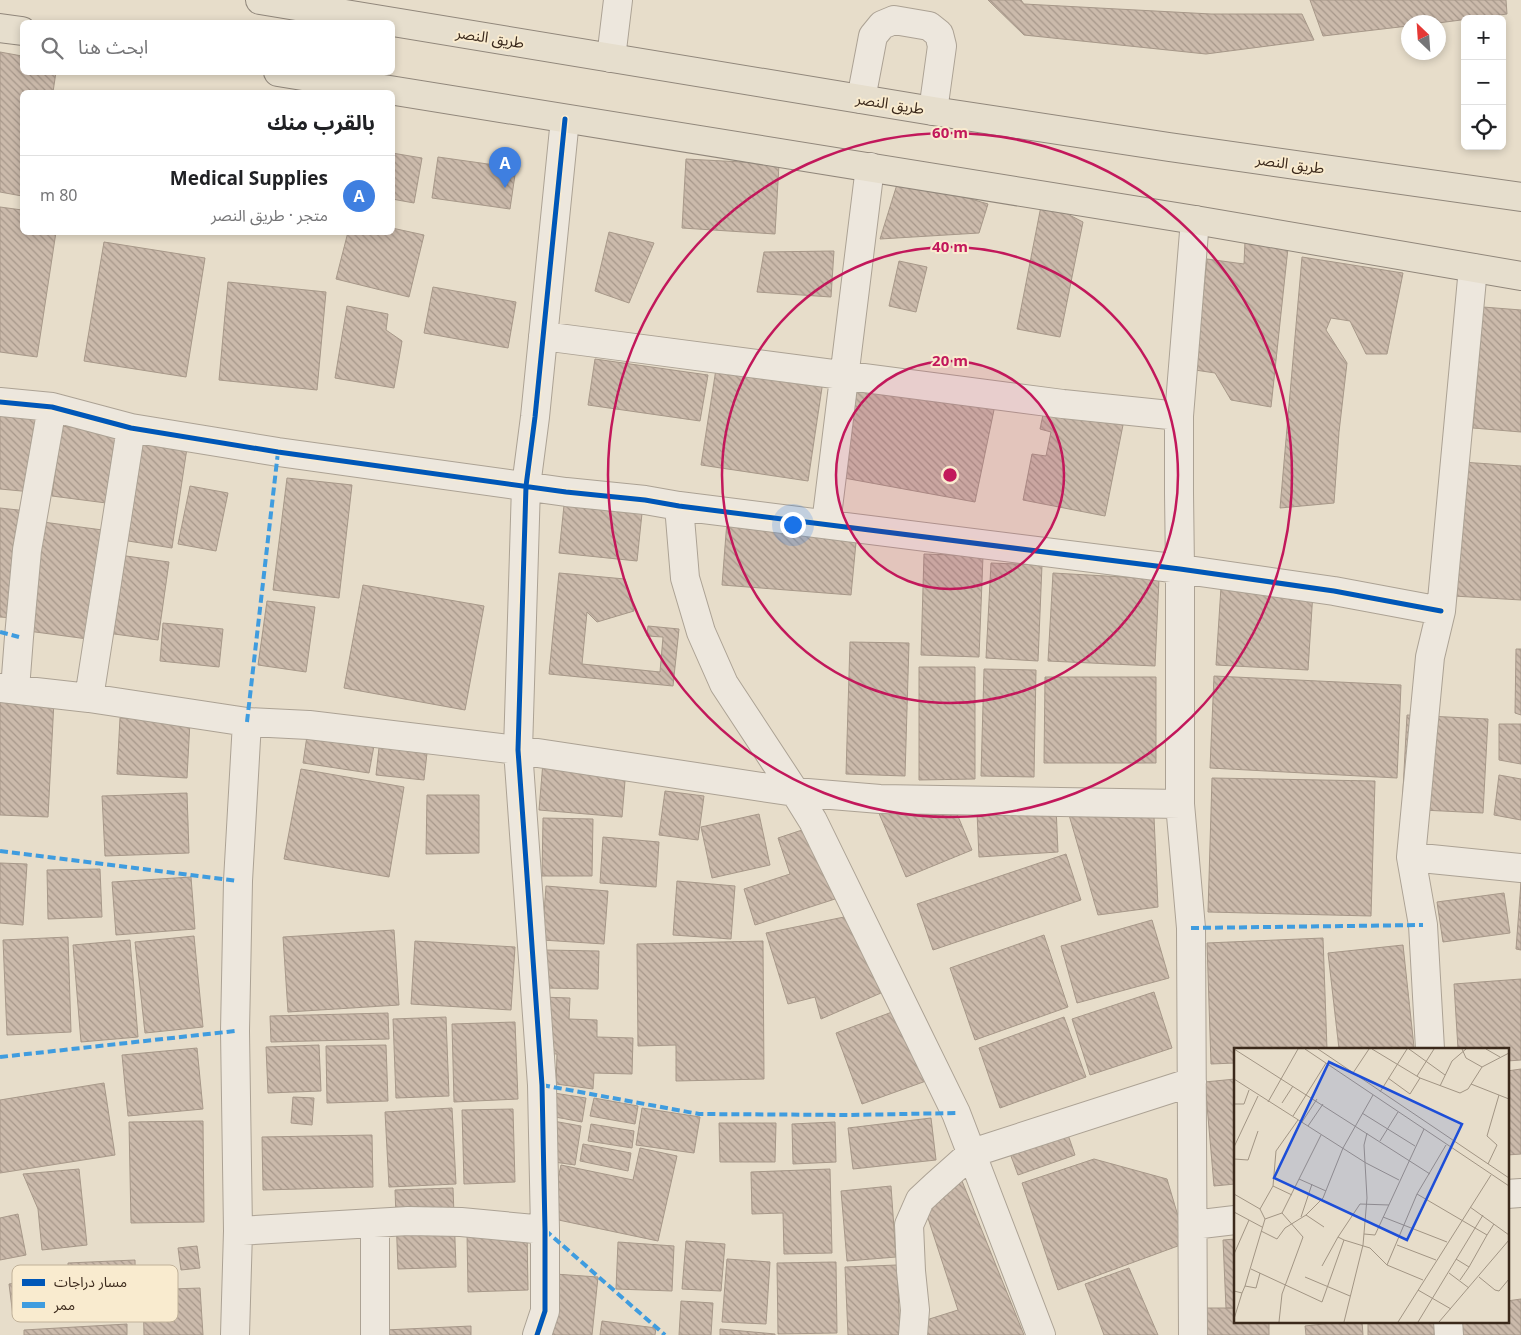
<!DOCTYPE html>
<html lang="ar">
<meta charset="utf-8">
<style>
body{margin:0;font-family:Georgia,"Noto Sans Arabic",serif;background:#f6f6f6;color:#202124;direction:rtl}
.controls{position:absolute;right:15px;top:15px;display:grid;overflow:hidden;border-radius:8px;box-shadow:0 2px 8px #0003}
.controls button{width:45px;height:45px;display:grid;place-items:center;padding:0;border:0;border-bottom:1px solid #e0e0e0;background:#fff;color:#202124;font:25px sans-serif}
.compass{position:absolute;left:1401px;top:15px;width:45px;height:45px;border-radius:50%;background:#fff;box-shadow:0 2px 8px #0003;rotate:335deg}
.you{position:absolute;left:792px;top:524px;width:18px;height:18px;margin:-12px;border:4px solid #fff;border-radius:50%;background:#1a73e8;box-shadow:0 0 0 8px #1a73e833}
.badge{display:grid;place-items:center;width:32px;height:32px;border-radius:50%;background:#2563eb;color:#fff;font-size:16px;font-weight:700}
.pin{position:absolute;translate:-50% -41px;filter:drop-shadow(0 1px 2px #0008)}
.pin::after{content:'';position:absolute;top:26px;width:18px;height:15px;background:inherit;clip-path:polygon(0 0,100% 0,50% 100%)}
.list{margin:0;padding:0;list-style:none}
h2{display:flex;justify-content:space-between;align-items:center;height:65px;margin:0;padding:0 20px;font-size:21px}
h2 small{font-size:16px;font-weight:400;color:#757577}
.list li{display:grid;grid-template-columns:32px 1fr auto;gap:15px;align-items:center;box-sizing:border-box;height:80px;padding:0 20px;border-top:1px solid #e0e0e0}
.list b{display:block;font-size:19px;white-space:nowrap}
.list p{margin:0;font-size:16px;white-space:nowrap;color:#757577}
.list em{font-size:16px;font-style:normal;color:#757577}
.icon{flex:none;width:28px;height:28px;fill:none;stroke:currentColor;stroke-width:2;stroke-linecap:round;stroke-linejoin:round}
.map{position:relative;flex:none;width:1521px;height:1335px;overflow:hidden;direction:ltr}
.search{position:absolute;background:#fff;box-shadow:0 2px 8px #0003;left:20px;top:20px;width:375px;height:55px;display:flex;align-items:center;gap:12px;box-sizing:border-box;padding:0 18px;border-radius:8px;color:#757577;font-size:19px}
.panel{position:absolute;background:#fff;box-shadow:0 2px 8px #0003;left:20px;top:90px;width:375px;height:145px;border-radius:8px;direction:rtl}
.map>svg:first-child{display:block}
.building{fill:url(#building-back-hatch);stroke:#a79889}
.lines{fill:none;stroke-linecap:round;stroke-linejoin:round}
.minor-casing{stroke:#aca294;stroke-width:30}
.major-casing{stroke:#91877b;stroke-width:30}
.minor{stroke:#ede7dd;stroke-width:28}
.major{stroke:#e6decd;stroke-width:28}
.quiet{stroke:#3f9cdf;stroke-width:4;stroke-dasharray:8 4;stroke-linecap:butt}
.cycleway-casing{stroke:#f9ebcf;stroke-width:8}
.cycleway{stroke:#0057b8;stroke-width:5}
.ring{fill:none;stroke:#c2185b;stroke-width:2.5}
.labels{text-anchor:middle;stroke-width:4;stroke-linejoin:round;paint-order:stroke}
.street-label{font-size:15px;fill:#3b291b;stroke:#f9ebcf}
.inset-road{fill:none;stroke:#a29584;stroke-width:1}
.view{fill:#1d4ed8;fill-opacity:0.15;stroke:#1d4ed8;stroke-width:2.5}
.inset-edge{fill:none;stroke:#3b291b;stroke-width:2.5}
.key{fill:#f9ebcf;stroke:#c0b199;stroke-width:1}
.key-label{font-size:14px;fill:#3b291b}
.centre{fill:#c2185b;stroke:#f9ebcf;stroke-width:2.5}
.ring-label{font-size:15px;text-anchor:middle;font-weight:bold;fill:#c2185b;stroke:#f9ebcf;stroke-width:4;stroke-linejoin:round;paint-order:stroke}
</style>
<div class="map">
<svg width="1521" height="1335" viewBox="0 0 1521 1335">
<defs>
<pattern id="building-back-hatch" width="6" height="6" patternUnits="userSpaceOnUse" patternTransform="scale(1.25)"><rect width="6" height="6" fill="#cbbaab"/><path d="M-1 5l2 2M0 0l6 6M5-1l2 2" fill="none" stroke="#a6978a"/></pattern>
</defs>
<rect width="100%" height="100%" fill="#e7ddca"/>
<path class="building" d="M988,0H1021L1024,4L1211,14H1302L1314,40L1206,54L1024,35Z
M1310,0H1506L1507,14L1438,23L1408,22V26L1323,36Z
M0,52L22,56V72H56L53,92H22V196L0,192Z
M392,153L422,158L414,203L392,199Z
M438,157L516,168L510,209L432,198Z
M686,159L779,164L775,234L682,228Z
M899,178L988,204L979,233L880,239Z
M1042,201L1083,222L1060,337L1017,329Z
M0,207L22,210V232H56L37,357L0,352Z
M392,228L424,235L409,297L336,279L348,232H392Z
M609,232L654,243L629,303L595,291Z
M1245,241L1288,248L1271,407L1231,400L1215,373L1195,370L1207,259L1244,264Z
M104,242L205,258L186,377L84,361Z
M834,251L831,297L757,292L764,252Z
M1302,257L1403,273L1387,354H1366L1350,321L1331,318L1326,330L1347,363L1339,432L1334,503L1280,508Z
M899,261L927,267L916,312L889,306Z
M228,282L326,292L317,390L219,380Z
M433,287L516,302L508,348L424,333Z
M347,306L388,314L386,330L402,341L394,388L335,378Z
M1483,307L1521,310V432L1473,428Z
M595,359L708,375L700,421L588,405Z
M716,369L823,381L808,481L701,465Z
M857,380L995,405L975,502L844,478Z
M1044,410L1123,425L1105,516L1023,500L1032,454L1046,456L1051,432L1040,429Z
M0,412L39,416L32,492L0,489Z
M61,426L123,433L114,504L52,496Z
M137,441L187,448L172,548L122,540Z
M1446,461L1521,466V600L1437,595Z
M287,478L352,485L339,598L273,590Z
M190,486L228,493L216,551L178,544Z
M565,496L643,504L637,561L559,553Z
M0,508L27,511L14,618L0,617Z
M727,521L857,532L851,595L722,585Z
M43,522L110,531L95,640L28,631Z
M924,554L983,556L979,657L921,655Z
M119,555L169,562L158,640L107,633Z
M991,563L1042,565L1038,661L986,658Z
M559,573L625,579L634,611L597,622L587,612L582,664L660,672L663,637L647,636L648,626L679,629L673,686L549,674Z
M1053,573L1159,579L1155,666L1048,661Z
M363,585L484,606L465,710L344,688Z
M1221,587L1313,592L1308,670L1216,665Z
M267,601L315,607L306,672L258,665Z
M163,623L223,629L219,667L160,661Z
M850,642L909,643L905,776L846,774Z
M1516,649H1521V715L1515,713Z
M919,667H975V779L919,780Z
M984,669L1036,670L1034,777L981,776Z
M1214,676L1401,685L1397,778L1210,768Z
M1045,677H1156V763H1044Z
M0,698L54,701L48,817L0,815Z
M1407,715L1488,719L1483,813L1402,809Z
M120,718L190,721L187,778L117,774Z
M1499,724H1521V764L1499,760Z
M308,729L375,740L369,773L303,763Z
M380,739L428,744L424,780L376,775Z
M543,762L626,769L622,817L539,810Z
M301,769L404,787L389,877L284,859Z
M1499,775L1521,779V820L1494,815Z
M1212,778L1375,781L1371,916L1208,912Z
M665,791L704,796L698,840L659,835Z
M187,793L189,853L105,856L102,796Z
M427,795H479V853L426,854Z
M1056,807L1058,852L979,857L977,812Z
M1067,808L1154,817L1158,907L1098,915Z
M955,809L972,850L906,877L878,811Z
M759,814L770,865L712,878L701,827Z
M543,818L593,819L592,876H542Z
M811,827L835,899L755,925L744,889L790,874L778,838Z
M603,837L659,842L656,887L600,883Z
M1066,854L1081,900L933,950L917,904Z
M0,863L27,864L23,925L0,923Z
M100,869L102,917L48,919L47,870Z
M191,877L195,929L116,935L112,882Z
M677,881L735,886L731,939L673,935Z
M1521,882V950L1516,949Z
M546,886L608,891L604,944L542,940Z
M1504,893L1510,933L1443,942L1437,902Z
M849,916L881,993L821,1019L815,997L788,1004L766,933Z
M1152,920L1169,978L1077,1003L1061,946Z
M394,930L399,1005L288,1012L283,937Z
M1044,935L1068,1007L975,1040L950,968Z
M194,936L203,1027L145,1033L135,942Z
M68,937L71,1032L7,1035L3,940Z
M1323,938L1327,1049H1235V1063L1211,1064L1207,943Z
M130,940L138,1037L81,1042L73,945Z
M415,941L515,947L511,1010L411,1004Z
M763,941L764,1079L676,1081V1045L638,1046L637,944Z
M1403,945L1414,1047L1399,1049H1339L1328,953Z
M544,950L599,951L598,989L544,988Z
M1521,979V1060L1507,1061V1049H1458L1454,984Z
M1154,992L1172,1048L1090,1075L1072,1019Z
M541,997L570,998L569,1019L597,1020V1037L633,1038L632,1074L594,1073L593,1089L556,1084L557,1054L539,1053Z
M900,1009L926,1081L862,1104L836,1033Z
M388,1013L389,1039L271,1042L270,1016Z
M446,1017L449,1096L396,1098L393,1019Z
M1064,1017L1086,1077L1000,1108L979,1048Z
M515,1022L518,1099L454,1102L452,1024Z
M319,1045L321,1091L268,1093L266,1047Z
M386,1045L388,1101L327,1103L326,1046Z
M197,1048L203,1109L128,1116L122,1055Z
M1521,1069V1154L1507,1155V1071Z
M1235,1079V1184L1214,1186L1205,1082Z
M104,1083L115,1155L0,1173V1100Z
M554,1093L586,1098L582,1122L550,1116Z
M293,1097L314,1098L312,1125L291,1123Z
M594,1098L638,1106L635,1124L590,1116Z
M452,1108L456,1184L389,1187L385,1112Z
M642,1108L700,1117L694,1153L636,1145Z
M513,1109L515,1182L464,1184L462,1110Z
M931,1118L936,1160L853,1169L848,1128Z
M203,1121L204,1222L131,1223L129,1122Z
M553,1121L581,1126L575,1165L547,1161Z
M835,1122L836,1162L793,1164L792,1124Z
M719,1123H776L775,1162H720Z
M591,1124L634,1131L632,1148L588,1141Z
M1066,1129L1075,1155L1018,1175L1008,1148Z
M372,1135L373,1187L263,1190L262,1137Z
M583,1144L631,1153L628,1171L580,1161Z
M640,1148L677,1156L658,1241L549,1218L561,1165L633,1180Z
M1094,1159L1167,1179L1186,1243L1058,1290L1022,1183Z
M79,1169L87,1245L42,1250L38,1209L23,1174Z
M830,1169L832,1253L784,1254L783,1213L752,1214L751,1172Z
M960,1176L1024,1335H924L923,1321L958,1310L924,1206Z
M891,1186L896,1257L847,1261L841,1191Z
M453,1188L456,1267L398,1269L395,1190Z
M18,1214L26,1255L0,1260V1218Z
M527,1232L528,1290L468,1292L467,1233Z
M1235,1239V1308H1226L1223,1240Z
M686,1241L725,1244L721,1291L682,1289Z
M618,1242L674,1246L672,1291L616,1289Z
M197,1246L200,1268L181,1270L178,1248Z
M727,1259L770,1262L766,1324L722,1322Z
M135,1260L136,1307L69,1309L68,1263Z
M836,1262L837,1333L778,1334L777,1263Z
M897,1265L900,1335H848L845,1267Z
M1129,1268L1158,1335H1104L1085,1284Z
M555,1274L598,1277L592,1335H550Z
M57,1277L62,1309L13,1316L9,1284Z
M200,1288L203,1335H144L143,1290Z
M1521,1299V1335H1455V1321H1507V1301Z
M681,1301L713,1303L711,1335H679Z
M1205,1308H1235V1321H1269V1335H1206Z
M602,1321L656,1328L655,1335H600Z
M1349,1321H1362L1363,1335H1306L1305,1326Z
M1368,1321H1435L1434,1335H1368Z
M127,1324V1335H24V1330Z
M471,1326V1335H386L385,1330Z
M720,1329L775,1334V1335H720Z"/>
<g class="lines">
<defs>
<path id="minor" d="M611,58L618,0
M861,99L873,36L882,25L894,20L929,26L939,34L942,46L933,111
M1473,268L1441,611L1430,657L1411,857L1521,868
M543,336L1063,404L1179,416
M0,402L52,407L131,428L278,452L566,492L645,500L679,506L1180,569L1334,591L1441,611
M679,506L685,578L701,632L724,684L795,792L813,821L956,1113L1041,1335
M826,524L870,167
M0,688L89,698L247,722L309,725L518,750L795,792L880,799L1180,804
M15,689L19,637L27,550L52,407
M89,698L131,428
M1411,857L1423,925L1430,1049
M1507,1194L1521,1193
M375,1224V1335
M1193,1225L1235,1220
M238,1231L408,1221L461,1222L545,1230
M1448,1321L1449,1335
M235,1335L238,1231L235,1031L238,881L247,722
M537,1335L545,1311V1230L542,1085L518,750L526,486L535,417L565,119
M913,1335L915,1310L911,1271L909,1225L920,1200L935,1186L972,1153L1192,1082
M1193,1335L1191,928L1180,804V569L1179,493V416L1195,220"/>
<path id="major" d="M260,0L933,111L1169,147L1521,197
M0,28L22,31
M278,72L1195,220L1521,276"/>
</defs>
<use href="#minor" class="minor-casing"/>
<use href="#major" class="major-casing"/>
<use href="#minor" class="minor"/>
<use href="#major" class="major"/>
<path class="quiet" d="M0,632L19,637
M247,722L278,452
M0,851L238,881
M1191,928L1423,925
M0,1057L235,1031
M542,1085L699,1114L851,1115L956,1113
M545,1230L665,1335"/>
<defs>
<path id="cycleway" d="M0,402L52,407L131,428L278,452L566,492L645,500L679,506L1180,569L1334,591L1441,611
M537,1335L545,1311V1230L542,1085L518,750L526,486L535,417L565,119"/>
</defs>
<use href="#cycleway" class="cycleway-casing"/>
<use href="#cycleway" class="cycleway"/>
</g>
<circle cx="950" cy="475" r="114" fill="#c2185b" fill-opacity=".12"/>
<g class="ring">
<circle cx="950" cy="475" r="114"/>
<circle cx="950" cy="475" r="228"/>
<circle cx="950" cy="475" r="342"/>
</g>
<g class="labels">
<g class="street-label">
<text transform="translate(490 38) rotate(9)" y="5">طريق النصر</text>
<text transform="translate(890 104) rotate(9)" y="5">طريق النصر</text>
<text transform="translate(1290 164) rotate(8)" y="5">طريق النصر</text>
</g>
</g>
<g transform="translate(1234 1048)">
<rect width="275" height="275" fill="#e7ddca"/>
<path class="inset-road" d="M0,1L196,126M71,1L275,138M84,1L275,130M138,1L186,30L226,45L234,41L248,19M175,1L211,27M228,1L232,10L248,19L275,5M252,1L266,9M119,25L135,1M183,28L200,1M154,30L176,46L186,30M0,31L132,115L165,132M237,36L275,51M206,38L218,13L232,1M146,44L173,1M34,54L64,1M48,55L59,38M0,56H10L15,42M128,65L181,98M59,68L92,15M68,74L83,51M74,78L89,56M146,93L164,64M212,97L183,146L253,187L260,176M0,99L24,48M0,111L14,112L24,83M254,116L263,97L253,88L265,47M65,131L92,143M39,138L58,147M0,146L26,161L31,171L11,238L8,245L0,243M183,146L153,217L189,232M236,159L275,187M26,161L39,138L42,103L64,72M0,164L28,179M72,167L90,179M67,169L78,136M149,169L213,194M31,171L48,165L87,87M27,183L43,191L51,180L72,167L89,150L109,100L139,47M130,186L141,187L190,81M110,192L104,189L126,156L155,157M163,197L202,212M0,206L15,172M222,211L235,219L253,187M88,218L104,189M17,221L88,254L110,192L136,200L153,217M215,225L235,240M71,229L116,248M245,229L261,242L265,243L275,231M226,232L235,219M11,238L22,240L26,225M184,242L217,261M0,271L8,245M45,274L48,246L69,189L48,165M110,274L129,197L133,150L130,97L133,85M164,274L257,127M184,274L249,167M205,274L275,192"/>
<path class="view" d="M95,14L228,76L173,192L40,130Z"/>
<rect width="275" height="275" class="inset-edge"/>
</g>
<rect x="12" y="1265" width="166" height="57" rx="8" class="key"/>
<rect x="22" y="1279" width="23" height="7" fill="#0057b8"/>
<rect x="22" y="1302" width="23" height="6" fill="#3f9cdf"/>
<g class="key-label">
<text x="54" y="1287">مسار دراجات</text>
<text x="54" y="1310">ممر</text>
</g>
<circle cx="950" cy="475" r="8" class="centre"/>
<g class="ring-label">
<text x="950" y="138">60 m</text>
<text x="950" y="252">40 m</text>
<text x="950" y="366">20 m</text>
</g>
</svg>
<div class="controls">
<button>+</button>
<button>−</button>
<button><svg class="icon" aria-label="locate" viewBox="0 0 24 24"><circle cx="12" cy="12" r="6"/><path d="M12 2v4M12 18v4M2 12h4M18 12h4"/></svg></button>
</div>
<svg class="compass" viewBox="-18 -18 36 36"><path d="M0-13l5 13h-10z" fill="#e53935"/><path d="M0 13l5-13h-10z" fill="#757577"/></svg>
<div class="you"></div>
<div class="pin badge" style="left:505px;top:188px;background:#3f7fe0">A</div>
<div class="search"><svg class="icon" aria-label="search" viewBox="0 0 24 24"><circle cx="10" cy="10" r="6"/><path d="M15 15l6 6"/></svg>ابحث هنا</div>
<section class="panel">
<h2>بالقرب منك<small></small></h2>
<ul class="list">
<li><span class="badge" style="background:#3f7fe0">A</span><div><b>Medical Supplies</b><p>متجر · طريق النصر</p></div><em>80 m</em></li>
</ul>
</section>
</div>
